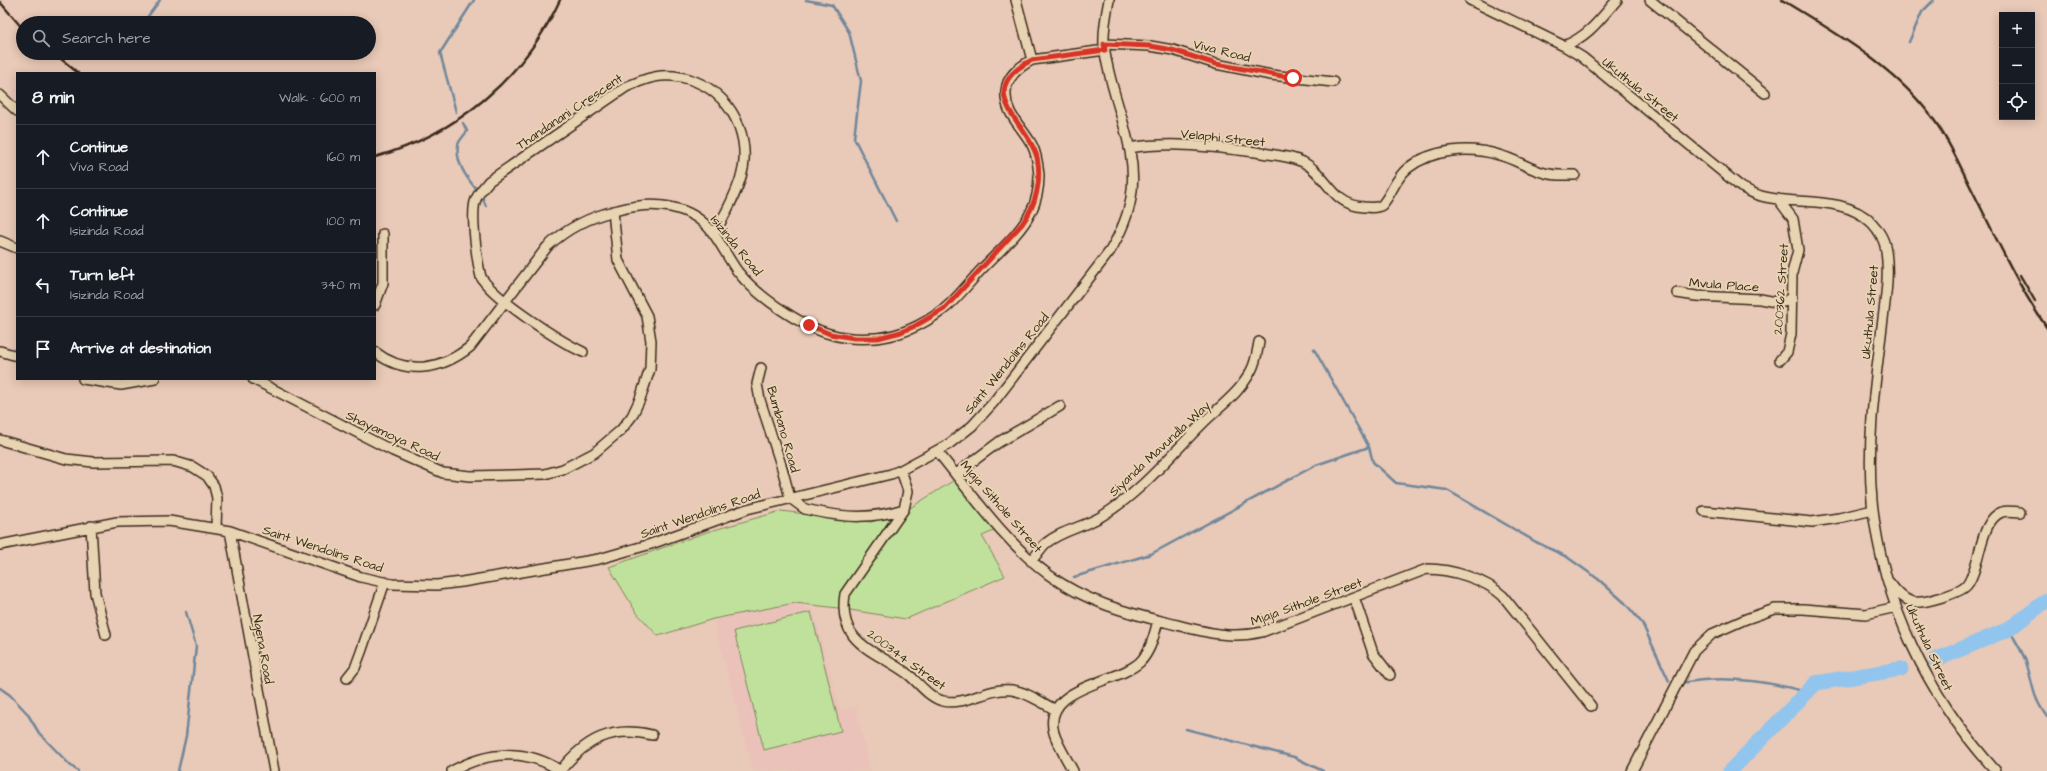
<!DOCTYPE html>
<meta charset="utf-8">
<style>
body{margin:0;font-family:"Architects Daughter",sans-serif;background:#20242c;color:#f1f3f6}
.controls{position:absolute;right:12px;top:12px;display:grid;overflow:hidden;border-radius:0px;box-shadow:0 2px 10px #0003}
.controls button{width:36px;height:36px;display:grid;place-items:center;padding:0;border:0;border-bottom:1px solid #363941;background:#171b24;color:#f1f3f6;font:20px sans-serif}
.stop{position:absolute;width:12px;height:12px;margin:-9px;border:3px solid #d93025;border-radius:50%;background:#fff}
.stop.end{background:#d93025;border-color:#fff;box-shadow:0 1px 4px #0008}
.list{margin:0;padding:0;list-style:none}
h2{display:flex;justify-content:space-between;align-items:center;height:52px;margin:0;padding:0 16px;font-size:17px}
h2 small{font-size:13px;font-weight:400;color:#9ea1a6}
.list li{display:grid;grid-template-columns:26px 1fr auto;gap:12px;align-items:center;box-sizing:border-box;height:64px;padding:0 16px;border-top:1px solid #363941}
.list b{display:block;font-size:15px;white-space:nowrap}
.list p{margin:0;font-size:13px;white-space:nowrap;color:#9ea1a6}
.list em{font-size:13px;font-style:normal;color:#9ea1a6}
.icon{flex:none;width:22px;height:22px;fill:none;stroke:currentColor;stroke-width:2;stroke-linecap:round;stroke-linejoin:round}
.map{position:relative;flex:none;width:2047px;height:771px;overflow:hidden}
.search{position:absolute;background:#171b24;box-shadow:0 2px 10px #0003;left:16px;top:16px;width:360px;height:44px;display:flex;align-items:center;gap:10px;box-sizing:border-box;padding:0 14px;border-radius:22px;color:#9ea1a6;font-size:15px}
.panel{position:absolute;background:#171b24;box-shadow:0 2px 10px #0003;left:16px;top:72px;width:360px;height:308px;border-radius:0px}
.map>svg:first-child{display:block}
.built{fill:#eac2ba}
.green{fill:#c0e19b;stroke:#7e865c}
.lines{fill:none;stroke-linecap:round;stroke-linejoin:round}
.stream{stroke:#6f879b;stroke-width:2.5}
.river{stroke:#91c5ee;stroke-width:15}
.minor-casing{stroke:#3b2a1e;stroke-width:12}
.minor{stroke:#e8d3b2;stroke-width:9}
.rail{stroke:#3b2a1e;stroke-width:2.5}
.route{stroke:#d93025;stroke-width:5}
.labels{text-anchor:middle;stroke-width:4;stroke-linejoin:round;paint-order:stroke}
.street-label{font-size:13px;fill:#3b2a1e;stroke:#e8d3b2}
</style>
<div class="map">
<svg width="2047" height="771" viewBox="0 0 2047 771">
<rect width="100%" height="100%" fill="#e9c9b7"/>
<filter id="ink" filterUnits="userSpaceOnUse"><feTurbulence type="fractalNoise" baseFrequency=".025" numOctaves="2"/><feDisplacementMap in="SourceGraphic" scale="8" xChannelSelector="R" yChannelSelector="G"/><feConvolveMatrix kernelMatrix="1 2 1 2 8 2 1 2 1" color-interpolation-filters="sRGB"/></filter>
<g filter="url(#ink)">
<path class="built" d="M795,603L813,610L840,711L856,707L870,771H753L713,619Z"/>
<path class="green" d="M956,479L996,530L982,536L1005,576L906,619L838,608L795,603L713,619L658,636L636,612L609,567L707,532L781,511L871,522L895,515L907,510Z
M811,612L841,731L764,750L734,631Z"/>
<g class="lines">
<path class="stream" d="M806,0L832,5L849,32L861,81L854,138L896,221
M143,23L160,0
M1909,42L1922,12L1934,0
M456,112L440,53L474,0
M463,123L467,131C465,135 459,140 458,145C455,162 467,179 478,191
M481,195L486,206
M1314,349L1369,447L1373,462L1396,483L1447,490L1536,542L1567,557L1598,579L1625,603L1642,623L1669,681
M1074,577L1151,554L1316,465L1369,447
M2009,629C2015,641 2024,653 2027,665C2034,688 2032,696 2047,717
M1681,683C1721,675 1767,681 1807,692
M0,688L10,695L27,713L39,733L70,765L78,771
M1186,729L1294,757L1323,771
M178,771L186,736L196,646L186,612"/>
<path class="river" d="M1935,660L2009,629L2047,600
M1730,771L1816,683L1901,669"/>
<defs>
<path id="minor" d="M1016,0L1032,60
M1470,0L1564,46L1582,57L1741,187C1747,190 1754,194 1761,196C1796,206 1843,194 1872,223C1879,230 1885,241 1886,251C1890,278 1884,308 1881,335C1874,390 1867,446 1872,501C1882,602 1928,697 1996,771
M1650,0L1765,93
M1104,44L1150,46L1173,50L1216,64L1271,75L1333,82
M1564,46C1589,36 1600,19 1617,0
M0,95L17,111
M1129,148C1172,141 1213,147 1256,152C1271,155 1288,155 1303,162C1328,175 1331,205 1364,207C1370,207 1376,209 1382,205C1392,194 1395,178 1408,168C1432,149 1470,146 1499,155C1515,159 1529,169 1545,173C1554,176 1566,175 1575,175
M1778,199L1793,219L1798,250L1792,273L1791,334L1787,352L1780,360
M0,241L17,248
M1677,293L1696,296L1760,299L1776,302H1784L1792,297
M375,305L383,283V234
M0,351L17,356
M375,352C406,376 441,370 470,347L547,247C567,228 592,216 618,210C652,201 690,203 713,233C722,245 729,260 738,272C757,296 801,326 830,334C845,339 861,339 876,338C900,336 924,324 943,310C957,299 968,284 980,271C997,253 1020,234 1031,212C1036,202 1039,187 1039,175C1038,165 1037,154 1032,145C1022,126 1004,114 1006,91C1007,76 1019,67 1032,60L1105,50
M583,352C559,341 493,298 481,277C477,261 471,218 475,202C477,194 483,188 489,181L626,87C638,82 648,77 661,76C710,73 747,113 744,161C743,183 725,215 714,234
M761,368L757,384L760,400L782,468L790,498L805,509L814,511C847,518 872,519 904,509
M83,379L121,385L155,379
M253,379L393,451L443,473L470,476L514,475L545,474L563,469L594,453L621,430L632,416L640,399L650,369L651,341L647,316L618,260L613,211
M0,440L66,459L93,462L173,461L193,467L207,476L214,486L217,498L216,528
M937,451C971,493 1005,542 1049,575C1084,601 1127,613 1169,623C1201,631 1229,640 1262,632L1427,569C1451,569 1485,579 1503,596L1591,706
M901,470L908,491L904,509L845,594C837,645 876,650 909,675C919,683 929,698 943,701C966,706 989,687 1012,690C1027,692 1042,703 1056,710
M956,474L999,442L1060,406
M1704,511L1812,522L1839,518L1873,510
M91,526L95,593L106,635
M230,531L274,771
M0,545L117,522L169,521L230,531L361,577L392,584L437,585L462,582L599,559L651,544L747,509L891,474L901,470L949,444L972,426L993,403L1110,251C1120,234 1128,217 1131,198C1140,146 1109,96 1104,45C1103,30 1106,15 1109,0
M1031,561C1036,556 1040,549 1045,544C1060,531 1084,527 1102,516C1141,492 1170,456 1202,424C1219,407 1239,394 1251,371C1256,362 1257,353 1259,342
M1890,583C1895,590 1904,600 1913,602C1923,604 1961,593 1967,585C1981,567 1979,520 2002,512C2007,510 2014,512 2020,512
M1354,597L1373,653L1390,675
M347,678L355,668L361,652L385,582
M561,770C585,740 612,725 652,735
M452,771C488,751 526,748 561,771
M1073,771C1067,759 1058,746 1054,733C1041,686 1117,684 1140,662C1151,651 1154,635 1158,621
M1632,771L1694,651L1712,634L1746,619L1775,609H1803L1866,614L1896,607"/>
</defs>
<use href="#minor" class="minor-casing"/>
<use href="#minor" class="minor"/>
<path class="rail" d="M1782,0C1836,33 1896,67 1934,120C1949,140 1959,164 1970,186C1995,235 2016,283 2047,328
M0,2L23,29
M54,53L78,73
M375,157C458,134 524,77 560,0
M2020,275L2035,301"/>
</g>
</g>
<g class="lines" filter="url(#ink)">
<path class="route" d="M809,325L830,334L854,338H878L901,332L915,326L944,309L1022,224C1036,205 1042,181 1037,157C1028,123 971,91 1032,60L1105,50L1104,44L1150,46L1172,50L1216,64L1293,78"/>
</g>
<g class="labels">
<g class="street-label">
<text transform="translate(1222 50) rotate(14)" y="5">Viva Road</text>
<text transform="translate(1641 89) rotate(39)" y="5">Ukuthula Street</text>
<text transform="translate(569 111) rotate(-34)" y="5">Thandanani Crescent</text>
<text transform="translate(1223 137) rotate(6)" y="5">Velaphi Street</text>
<text transform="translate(737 245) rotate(51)" y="5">Isizinda Road</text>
<text transform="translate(1724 284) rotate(4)" y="5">Mvula Place</text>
<text transform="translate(1780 289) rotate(-86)" y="5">200362 Street</text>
<text transform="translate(1869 312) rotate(-85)" y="5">Ukuthula Street</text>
<text transform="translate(1006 363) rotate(-51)" y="5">Saint Wendolins Road</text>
<text transform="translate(784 429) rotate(74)" y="5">Bumbano Road</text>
<text transform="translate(393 435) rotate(25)" y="5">Shayamoya Road</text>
<text transform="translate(1159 448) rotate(-43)" y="5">Siyanda Mavundla Way</text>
<text transform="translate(1002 506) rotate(49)" y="5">Mjaja Sithole Street</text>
<text transform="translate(700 513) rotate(-19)" y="5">Saint Wendolins Road</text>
<text transform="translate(323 548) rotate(18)" y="5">Saint Wendolins Road</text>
<text transform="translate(1306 601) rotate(-20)" y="5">Mjaja Sithole Street</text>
<text transform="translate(1930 647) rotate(65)" y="5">Ukuthula Street</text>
<text transform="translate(264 649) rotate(80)" y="5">Ngena Road</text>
<text transform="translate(907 659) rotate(36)" y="5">200344 Street</text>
</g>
</g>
</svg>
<div class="controls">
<button>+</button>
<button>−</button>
<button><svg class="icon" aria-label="locate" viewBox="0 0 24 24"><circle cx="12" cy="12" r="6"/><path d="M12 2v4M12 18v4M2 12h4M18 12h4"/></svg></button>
</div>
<div class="stop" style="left:1293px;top:78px"></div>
<div class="stop end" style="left:809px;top:325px"></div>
<div class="search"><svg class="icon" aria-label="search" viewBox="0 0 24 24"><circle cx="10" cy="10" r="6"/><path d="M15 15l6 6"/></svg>Search here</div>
<section class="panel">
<h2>8 min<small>Walk · 600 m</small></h2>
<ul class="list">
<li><svg class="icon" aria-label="ahead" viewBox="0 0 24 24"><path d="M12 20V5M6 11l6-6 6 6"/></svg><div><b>Continue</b><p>Viva Road</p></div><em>160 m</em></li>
<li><svg class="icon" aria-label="ahead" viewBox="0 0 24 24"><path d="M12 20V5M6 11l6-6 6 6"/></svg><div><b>Continue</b><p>Isizinda Road</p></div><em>100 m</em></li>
<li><svg class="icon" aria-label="left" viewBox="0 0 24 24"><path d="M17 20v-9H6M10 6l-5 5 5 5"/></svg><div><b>Turn left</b><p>Isizinda Road</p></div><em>340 m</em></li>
<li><svg class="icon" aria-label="arrive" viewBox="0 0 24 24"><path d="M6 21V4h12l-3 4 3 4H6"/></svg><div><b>Arrive at destination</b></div></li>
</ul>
</section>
</div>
